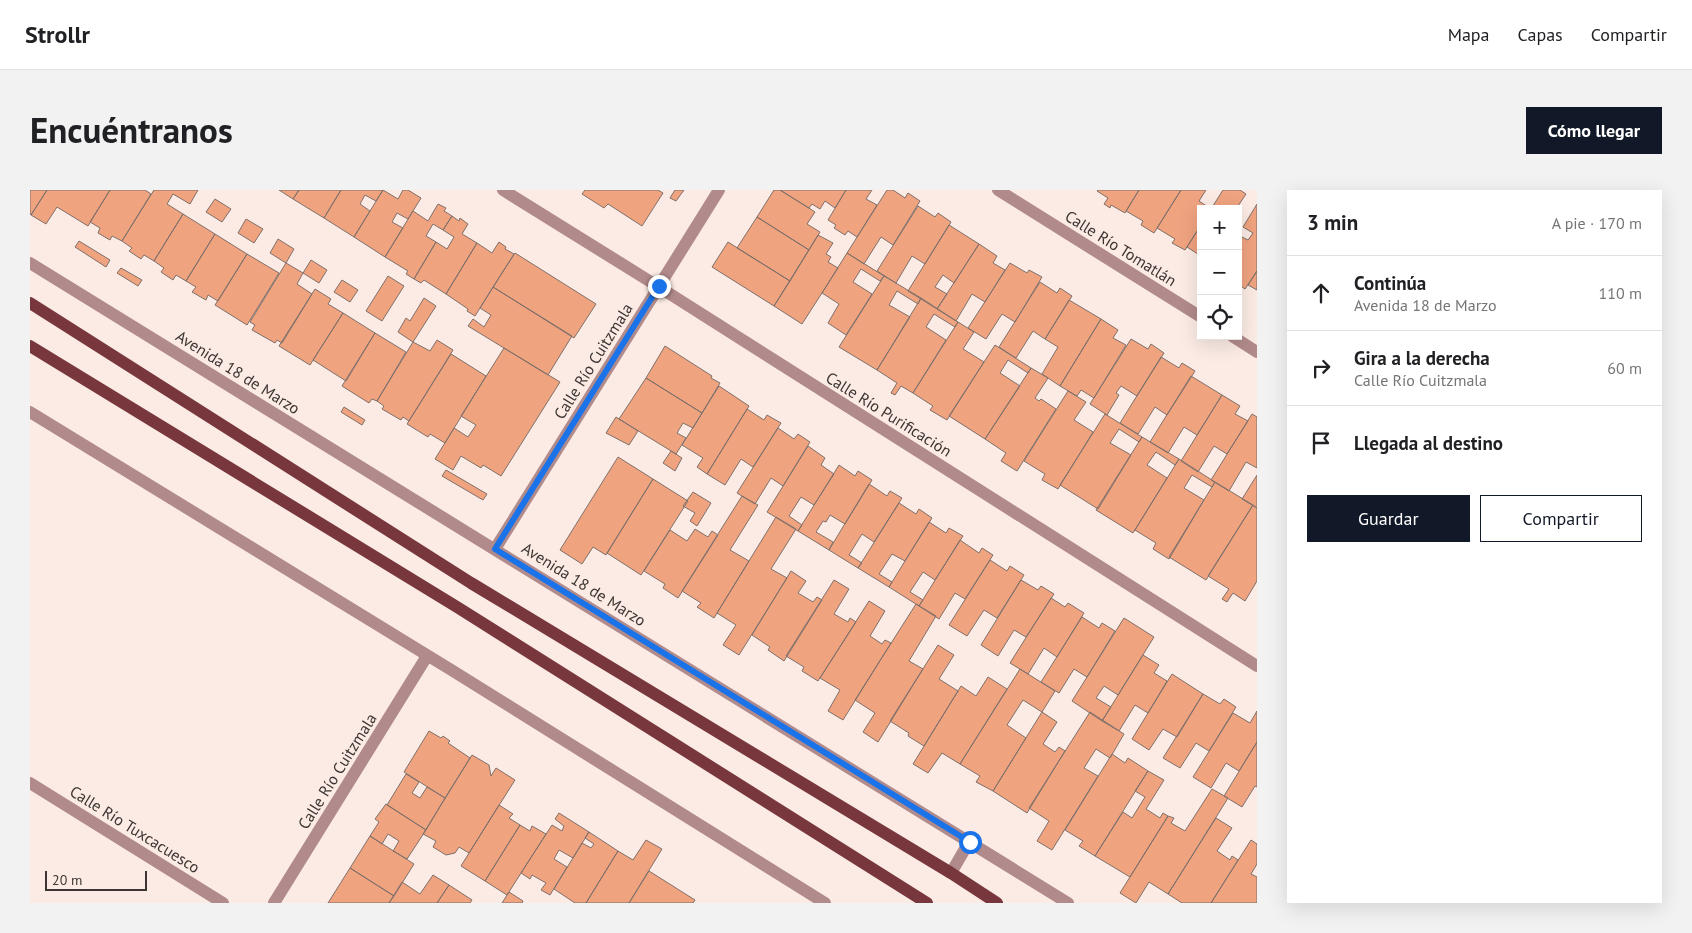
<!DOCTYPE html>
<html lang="es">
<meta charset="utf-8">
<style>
body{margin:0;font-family:"PT Sans",sans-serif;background:#f2f2f2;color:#202124}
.controls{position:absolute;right:15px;top:15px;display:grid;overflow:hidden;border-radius:0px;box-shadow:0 5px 20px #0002}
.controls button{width:45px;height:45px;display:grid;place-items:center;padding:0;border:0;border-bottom:1px solid #e0e0e0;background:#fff;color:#202124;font:25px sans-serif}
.scale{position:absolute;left:15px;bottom:12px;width:102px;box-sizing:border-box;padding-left:5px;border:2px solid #3c3533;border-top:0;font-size:14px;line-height:18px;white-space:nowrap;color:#3c3533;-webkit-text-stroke:4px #fbebe4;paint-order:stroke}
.stop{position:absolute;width:15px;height:15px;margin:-11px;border:4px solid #1a73e8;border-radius:50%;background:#fff}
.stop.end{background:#1a73e8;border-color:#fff;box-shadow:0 1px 5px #0008}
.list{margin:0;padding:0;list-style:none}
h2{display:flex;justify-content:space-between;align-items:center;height:65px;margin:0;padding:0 20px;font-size:21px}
h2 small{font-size:16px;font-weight:400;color:#757577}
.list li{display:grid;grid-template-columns:32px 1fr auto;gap:15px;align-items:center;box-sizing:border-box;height:75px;padding:0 20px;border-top:1px solid #e0e0e0}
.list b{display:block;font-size:19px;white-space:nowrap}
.list p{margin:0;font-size:16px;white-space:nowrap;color:#757577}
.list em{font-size:16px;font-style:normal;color:#757577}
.actions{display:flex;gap:10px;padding:15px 20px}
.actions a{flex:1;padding:11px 0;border:1px solid #111827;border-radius:0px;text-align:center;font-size:18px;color:#111827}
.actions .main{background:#111827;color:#fff}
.icon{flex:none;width:28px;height:28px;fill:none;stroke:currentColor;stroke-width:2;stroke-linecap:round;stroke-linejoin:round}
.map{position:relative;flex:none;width:1227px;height:713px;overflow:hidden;border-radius:0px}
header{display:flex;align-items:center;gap:30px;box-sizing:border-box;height:70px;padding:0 25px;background:#fff;border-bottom:1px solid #e0e0e0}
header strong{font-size:24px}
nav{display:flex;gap:28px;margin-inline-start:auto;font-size:18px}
.intro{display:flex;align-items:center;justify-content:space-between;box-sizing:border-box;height:120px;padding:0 30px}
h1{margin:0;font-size:35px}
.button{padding:12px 22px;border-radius:0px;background:#111827;color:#fff;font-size:18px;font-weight:700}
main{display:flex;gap:30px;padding:0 30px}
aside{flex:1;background:#fff;border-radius:0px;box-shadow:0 5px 20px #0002}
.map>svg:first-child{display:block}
.building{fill:#f0a37f;stroke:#7f706a}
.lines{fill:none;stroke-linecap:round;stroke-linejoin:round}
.minor{stroke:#b18a8b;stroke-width:12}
.major{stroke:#77373d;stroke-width:12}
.route{stroke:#1a73e8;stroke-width:6}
.labels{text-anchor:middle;stroke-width:4;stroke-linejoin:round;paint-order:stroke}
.street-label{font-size:16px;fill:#3c3533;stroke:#fbebe4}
</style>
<header>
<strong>Strollr</strong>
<nav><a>Mapa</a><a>Capas</a><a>Compartir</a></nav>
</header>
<div class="intro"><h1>Encuéntranos</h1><a class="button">Cómo llegar</a></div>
<main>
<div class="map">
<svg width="1227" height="713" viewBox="0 0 1227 713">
<rect width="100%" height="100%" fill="#fbebe4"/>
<path class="building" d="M0,0H17L1,25L0,24Z
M17,0H80L58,36L27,17L16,34L1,25Z
M80,0H115L121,4L92,51L82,46L80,50L68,43L70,38L60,32Z
M124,0H168L160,14L143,4L137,14L153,24L124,71L114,65L111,69L99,61L102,58L92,51Z
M249,0H269L263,9Z
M269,0H311L294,28L263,9Z
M311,0H353L346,11L335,5L330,14L340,21L324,47L294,28Z
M353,0L368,9L373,0H378L391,8L378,29L367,23L362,32L373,38L355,67L324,47Z
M555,0H628L633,3L612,36L578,14L574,18L552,4Z
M645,0H654L646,11L640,8Z
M744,0H750L785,22L777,34L790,42L779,60L727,27Z
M750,0H816L805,18L795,11L790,19L782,14L779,18Z
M816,0H842L836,9L847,15L827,47L818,41L815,45L804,38L806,35L798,30Z
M857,0H863L875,8L878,3L890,11L863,55L851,47L834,74L817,63Z
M1068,0H1109L1095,23L1081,15L1080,18L1074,14L1078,8L1067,1Z
M1109,0H1151L1124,43L1111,35L1113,31L1096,21Z
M1151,0H1176L1169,11L1181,19H1171V35L1155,60L1142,53L1145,49L1127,38Z
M1193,0H1210L1216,4L1206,19H1181Z
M185,9L201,19L192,32L176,22Z
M408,14L416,18L414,21L422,26L413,40L403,34L396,46L406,52L384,89L376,84L378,81L355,67L383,21L398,31Z
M1227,14V81L1215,99L1208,94V45L1218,50L1223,43L1213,37Z
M888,16L905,27L908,23L921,32L895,74L882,66L866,93L847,81Z
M153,24L185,44L156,91L146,85L143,90L131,82L134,78L124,71Z
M422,26L429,31L430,28L438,34L432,44L447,53L416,104L394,90L391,93L384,89L406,52L417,59L424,47L413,40Z
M727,27L779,60L760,91L707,58Z
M216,29L233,39L224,53L208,43Z
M919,35L949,54L924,93L913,85L905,97L917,104L907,119L878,101Z
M1171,35V66L1157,57Z
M185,44L217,64L188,111L178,105L176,110L162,102L166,97L156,91Z
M788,45L803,53L796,64L801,67L798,72L808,78L772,134L744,116Z
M248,49L264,59L256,73L240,63Z
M49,51L80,70L76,77L45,57Z
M469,52L476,57L475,59L484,64L445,126L437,121L438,119L416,104L447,53L462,63Z
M698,52L760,91L744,116L682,77Z
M949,54L967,66L963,73L975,80L955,112L942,104L926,131L907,119Z
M485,63L566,114L544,148L463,97Z
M817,63L854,86L850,91L831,79L823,92L842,104L816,145L798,133L809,114L792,103Z
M217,64L249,83L217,135L185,115Z
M281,70L297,80L289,93L273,83Z
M256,73L273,83L267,94L282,104L252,153L247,150L245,153L222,140L225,135L220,132Z
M980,73L997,83L999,80L1012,87L985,132L972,124L956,149L938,138Z
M91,78L112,90L108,96L87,83Z
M1227,81V100L1218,95Z
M358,86L374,96L352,131L336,121Z
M854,86L891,108L888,114L867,101L859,115L880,127L847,180L809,157Z
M312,90L328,100L320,112L304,102Z
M1010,92L1027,103L1030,98L1042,106L1015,149L1003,141L986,168L969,157Z
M463,97L542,146L518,185L438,136L443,129L454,137L461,125L450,118Z
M285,99L301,109L298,114L313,123L280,175L249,156Z
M394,108L406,116L383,152L368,142L376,128L380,131Z
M891,108L928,132L925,137L904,124L896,137L916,150L883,203L871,196L865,205L861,203L867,193L847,180Z
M1039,110L1071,129L1030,196L1012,184L1028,157L1015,149Z
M313,123L345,143L316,191L283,170Z
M1071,129L1088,140L1083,148L1096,155L1064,208L1051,200L1047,206L1030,196Z
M928,132L944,142L933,159L954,172L917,230L900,220L903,216L883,203Z
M345,143L376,162L347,211L342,209L339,213L312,196Z
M1101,149L1118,159L1121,154L1134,163L1107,206L1091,196L1086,203L1089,205L1077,225L1060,214Z
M407,150L423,160L379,231L373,227L371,230L352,219L354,216L347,211L383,152L400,161Z
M965,155L1001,178L998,183L978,170L970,183L990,196L955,249L919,226Z
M635,156L682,186L681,188L690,193L672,223L616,188Z
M474,158L530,192L471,286L453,275L451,278L431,266L423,280L405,269L424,238L438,247L446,235L431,226Z
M421,164L456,186L415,253L400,244L398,247L377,234Z
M1131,167L1149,178L1152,173L1165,181L1137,225L1125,217L1108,244L1090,233Z
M1001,178L1018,188L1005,208L1009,211L1011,209L1026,219L987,281L971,271L976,263L955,249Z
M1161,186L1192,205L1167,245L1154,237L1138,263L1120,252Z
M616,188L672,223L663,238L653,233L647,243L656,248L646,264L589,229Z
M689,196L719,216L677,284L667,277L673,268L652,255Z
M1038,201L1056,212L1044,230L1063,242L1028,299L1012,290L1015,284L994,271Z
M1192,205L1210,216L1205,224L1218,231L1197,264L1184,256L1168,282L1151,271Z
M314,217L335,230L332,235L311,222Z
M717,219L734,230L737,225L751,233L723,277L711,269L695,295L677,284Z
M1075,224L1112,247L1109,252L1089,239L1080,253L1101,265L1068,319L1030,295Z
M1222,224L1227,227V278L1216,272L1199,301L1181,290Z
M586,227L608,241L599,255L576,243Z
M748,238L764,249L768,244L780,252L753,296L741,288L725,314L707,303Z
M1112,247L1149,269L1145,275L1126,262L1117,275L1137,288L1103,343L1066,320Z
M778,256L795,268L791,275L804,284L784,315L771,307L759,326L772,335L768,341L737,322Z
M641,261L652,268L645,281L633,273Z
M588,267L623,289L576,365L563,357L552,374L530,360Z
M1149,269L1185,292L1182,297L1162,285L1154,298L1174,310L1139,369L1123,359L1126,353L1105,340Z
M809,275L825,286L828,281L842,290L815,334L800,325L796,332L793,331L786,342L803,352L799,360L768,341Z
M416,280L457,304L453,310L412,286Z
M1227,285V318L1212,309Z
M623,289L658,311L611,385L577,363Z
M1185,292L1223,315L1176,390L1139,367Z
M839,294L857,306L860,301L872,308L844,352L832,344L819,365L832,373L828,378L799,360Z
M663,302L681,313L667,336L660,331L665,323L653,316Z
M712,306L728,315L700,360L719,371L684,428L667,417L671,413L652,401Z
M869,313L886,324L889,319L902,328L875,371L862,364L849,384L862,392L859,397L828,378Z
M1223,315L1227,318V391L1215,411L1203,403L1197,412L1192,409L1199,399L1178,386Z
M746,327L766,339L741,379L757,388L709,465L693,455L706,435L687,423Z
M899,332L916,343L919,338L933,346L905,390L893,382L880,402L893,410L889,416L859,397Z
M665,339L678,347L682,341L688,345L648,408L633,398L635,394L614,381L640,340L657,351Z
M930,350L949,363L952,358L963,365L935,409L925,403L909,429L889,416Z
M960,370L977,381L980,376L994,385L967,428L954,420L937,446L919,435Z
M761,381L776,391L768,403L783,412L787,407L792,410L754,471L738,460L740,457L722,445Z
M804,390L819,399L804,424L818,432L820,428L826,432L788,491L772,481L774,477L756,466Z
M991,390L1008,400L1011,396L1024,404L996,447L984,440L968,466L951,455Z
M1021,408L1035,417L1038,413L1054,423L1027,467L1014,458L998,484L980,473Z
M839,411L855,421L840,446L852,454L855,450L861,453L813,530L798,521L810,500L790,488Z
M886,414L906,426L879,471L893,479L848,552L833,542L845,523L825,510Z
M1052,427L1069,438L1072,433L1085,441L1057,487L1044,479L1029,503L1011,492Z
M1094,428L1124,447L1088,505L1074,496L1066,508L1081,517L1072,531L1042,511Z
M908,455L924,465L909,489L928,501L894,556L878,546L879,543L860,531Z
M1113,465L1129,475L1124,483L1137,491L1118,523L1105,515L1089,541L1072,531Z
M990,479L1025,501L1012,522L993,510L977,535L996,548L963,601L946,592L950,586L930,574Z
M1142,484L1173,504L1147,547L1133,539L1119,560L1102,549Z
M958,487L977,499L930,574L912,563L898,583L883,574L931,496L946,506Z
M1173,504L1190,514L1194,509L1206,517L1179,561L1166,553L1150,578L1133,568Z
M1227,521V552L1209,581L1196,573L1181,598L1163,587L1203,523L1220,533Z
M1012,522L1027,532L1013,554L1025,562L1029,557L1035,561L997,623L963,601Z
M1060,522L1094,544L1080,568L1066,559L1054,578L1068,586L1022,660L1007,651L1019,631L999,618Z
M399,541L411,548L413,546L420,551L418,553L440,568L415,608L374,582Z
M1227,552V597L1225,596L1212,617L1194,606Z
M1082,564L1095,573L1098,568L1118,581L1065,666L1049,656L1053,651L1035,640Z
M442,565L459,575L461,586L466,578L485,590L439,663L429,657L425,663L416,665L403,657L406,651L393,644Z
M1118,581L1134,590L1116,619L1130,628L1133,623L1138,626L1100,687L1065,666L1093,622L1102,628L1115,607L1105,601Z
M376,584L389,592L382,603L390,608L397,597L415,608L396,640L357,615Z
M1182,599L1198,608L1138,704L1119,692L1106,713L1090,703L1138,626L1144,628L1141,633L1155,641Z
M356,614L396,640L377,669L363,661L369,651L358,644L352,654L340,646L349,632L345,629Z
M469,615L483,624L479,628L490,635L455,691L431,676Z
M529,623L559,642L543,668L529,660L524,669L537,677L520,705L511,700L516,693L502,685L500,689L491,683L522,635L532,641L534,636L525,629Z
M1186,628L1202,638L1187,661L1200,670L1202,666L1208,670L1181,713H1152L1138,704Z
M490,635L500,641L502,636L516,644L477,705L455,691Z
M559,642L588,661L556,713H545L524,699L552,653L561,658L564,654L555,648Z
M340,646L384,674L364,706L320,678Z
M616,650L632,659L599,713H556L588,661L603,670Z
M1221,650L1227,654V674L1221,684L1227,687V713H1181Z
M320,678L364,706L359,713H298Z
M619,681L665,710L663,713H599Z
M403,685L419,695L407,713H359L372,692L390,704Z
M419,695L442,710L440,713H407Z
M479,702L493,711L492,713H472Z"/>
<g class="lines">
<path class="minor" d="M473,0L629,97L1227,476
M968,0L1171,127
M0,73L1038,713
M1202,146L1227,162
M0,222L423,481L795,713
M465,359L689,0
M0,593L193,713
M921,683L939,652
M244,713L397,466"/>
<path class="major" d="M0,113L441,393L921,683L967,713
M0,156L427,417L897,713"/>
</g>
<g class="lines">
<path class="route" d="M629,96L465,359L940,652"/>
</g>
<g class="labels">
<g class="street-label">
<text transform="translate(1091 58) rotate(32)" y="6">Calle Río Tomatlán</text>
<text transform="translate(563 171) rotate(-58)" y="6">Calle Río Cuitzmala</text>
<text transform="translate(208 182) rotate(32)" y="6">Avenida 18 de Marzo</text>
<text transform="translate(859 224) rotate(32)" y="6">Calle Río Purificación</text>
<text transform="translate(554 394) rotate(32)" y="6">Avenida 18 de Marzo</text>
<text transform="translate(307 581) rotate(-58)" y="6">Calle Río Cuitzmala</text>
<text transform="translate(105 639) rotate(32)" y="6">Calle Río Tuxcacuesco</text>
</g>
</g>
</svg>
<div class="controls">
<button>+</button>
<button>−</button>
<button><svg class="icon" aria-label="locate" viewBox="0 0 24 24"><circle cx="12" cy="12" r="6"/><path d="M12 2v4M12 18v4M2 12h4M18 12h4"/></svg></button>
</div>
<div class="scale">20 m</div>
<div class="stop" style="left:940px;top:652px"></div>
<div class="stop end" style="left:629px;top:96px"></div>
</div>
<aside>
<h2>3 min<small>A pie · 170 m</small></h2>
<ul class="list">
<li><svg class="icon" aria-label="ahead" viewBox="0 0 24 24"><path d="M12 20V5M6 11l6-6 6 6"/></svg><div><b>Continúa</b><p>Avenida 18 de Marzo</p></div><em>110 m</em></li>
<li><svg class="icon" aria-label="right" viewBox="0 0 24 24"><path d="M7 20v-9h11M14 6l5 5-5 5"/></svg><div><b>Gira a la derecha</b><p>Calle Río Cuitzmala</p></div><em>60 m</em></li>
<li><svg class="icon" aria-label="arrive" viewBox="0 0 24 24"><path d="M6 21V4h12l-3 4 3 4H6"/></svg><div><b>Llegada al destino</b></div></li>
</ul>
<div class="actions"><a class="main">Guardar</a><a>Compartir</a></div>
</aside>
</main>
